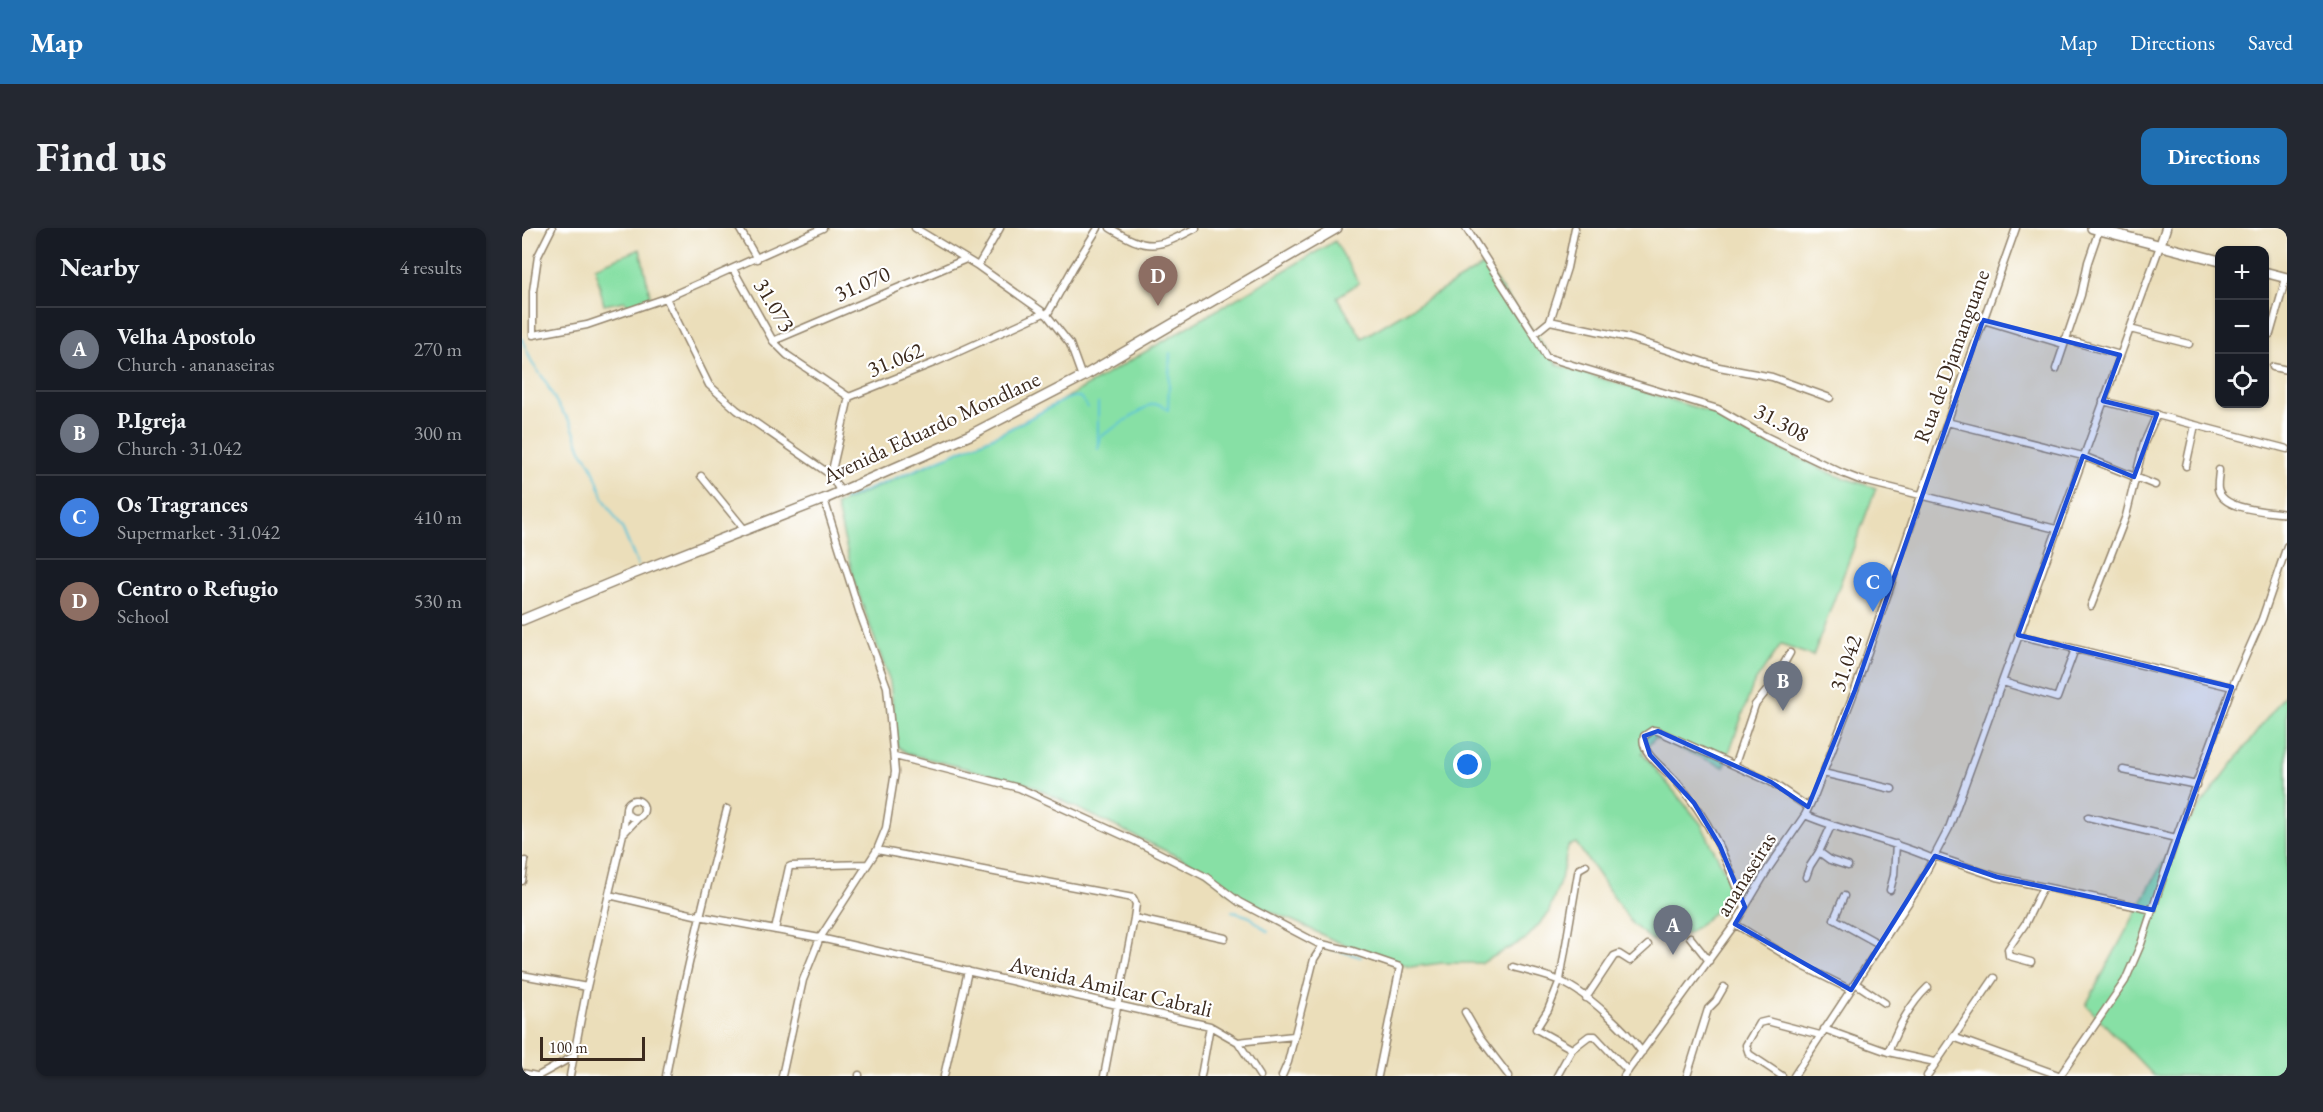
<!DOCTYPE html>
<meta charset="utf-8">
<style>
body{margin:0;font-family:"EB Garamond",serif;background:#242831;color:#f1f3f6}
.controls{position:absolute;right:18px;top:18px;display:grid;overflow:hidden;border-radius:12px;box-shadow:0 2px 4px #0004}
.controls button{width:54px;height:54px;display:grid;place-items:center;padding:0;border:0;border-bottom:2px solid #363941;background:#171b24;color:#f1f3f6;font:30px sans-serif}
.scale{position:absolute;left:18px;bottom:15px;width:105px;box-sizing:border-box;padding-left:6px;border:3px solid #3b2a1e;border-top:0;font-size:16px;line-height:21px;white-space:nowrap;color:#3b2a1e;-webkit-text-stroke:4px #fff;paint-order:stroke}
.you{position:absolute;left:946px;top:537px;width:21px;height:21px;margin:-15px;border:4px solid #fff;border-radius:50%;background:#1a73e8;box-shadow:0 0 0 9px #1a73e833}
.badge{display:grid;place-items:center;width:39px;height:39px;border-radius:50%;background:#1f6fb2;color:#fff;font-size:20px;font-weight:700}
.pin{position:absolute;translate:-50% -50px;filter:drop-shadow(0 2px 3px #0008)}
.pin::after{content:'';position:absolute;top:32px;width:21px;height:18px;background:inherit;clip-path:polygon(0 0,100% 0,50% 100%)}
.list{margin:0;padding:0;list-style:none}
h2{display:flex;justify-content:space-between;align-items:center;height:78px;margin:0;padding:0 24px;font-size:26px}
h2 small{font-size:20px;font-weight:400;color:#9ea1a6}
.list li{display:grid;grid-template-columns:39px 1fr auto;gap:18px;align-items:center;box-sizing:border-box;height:84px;padding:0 24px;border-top:2px solid #363941}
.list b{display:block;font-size:22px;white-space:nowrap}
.list p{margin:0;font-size:20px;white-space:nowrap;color:#9ea1a6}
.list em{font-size:20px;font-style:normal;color:#9ea1a6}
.icon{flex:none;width:33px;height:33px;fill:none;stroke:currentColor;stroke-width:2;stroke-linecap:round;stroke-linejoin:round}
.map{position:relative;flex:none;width:1765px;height:848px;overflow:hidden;border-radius:12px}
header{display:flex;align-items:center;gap:36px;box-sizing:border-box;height:84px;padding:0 30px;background:#1f6fb2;color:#fff}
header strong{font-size:28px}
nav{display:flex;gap:33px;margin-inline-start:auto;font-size:21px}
.intro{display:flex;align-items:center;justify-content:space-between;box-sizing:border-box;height:144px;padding:0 36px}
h1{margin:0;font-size:42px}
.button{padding:15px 27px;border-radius:12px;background:#1f6fb2;color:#fff;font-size:21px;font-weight:700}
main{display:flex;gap:36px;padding:0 36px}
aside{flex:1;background:#171b24;border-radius:12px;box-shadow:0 2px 4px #0004}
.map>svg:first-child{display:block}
.green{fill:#87e0a5;stroke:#618562;stroke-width:1.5}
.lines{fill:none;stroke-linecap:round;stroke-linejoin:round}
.stream{stroke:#5bc3d8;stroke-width:2}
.street-casing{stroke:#93846c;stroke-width:9}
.secondary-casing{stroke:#93846c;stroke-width:11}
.primary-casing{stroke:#93846c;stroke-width:12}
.street{stroke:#fff;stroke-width:6}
.secondary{stroke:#fff;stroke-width:8}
.primary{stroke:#fff;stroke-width:9}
.marked{fill:#1d4ed8;fill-opacity:0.2;stroke:#1d4ed8;stroke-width:4.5;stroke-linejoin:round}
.labels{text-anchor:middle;stroke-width:4.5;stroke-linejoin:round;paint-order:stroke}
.street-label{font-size:22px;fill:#3b2a1e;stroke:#fff}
</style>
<header>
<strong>Map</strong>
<nav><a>Map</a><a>Directions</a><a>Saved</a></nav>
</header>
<div class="intro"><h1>Find us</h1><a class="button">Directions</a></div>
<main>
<aside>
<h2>Nearby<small>4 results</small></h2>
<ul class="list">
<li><span class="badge" style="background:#6b7280">A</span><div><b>Velha Apostolo</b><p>Church · ananaseiras</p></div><em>270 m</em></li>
<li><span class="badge" style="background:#6b7280">B</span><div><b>P.Igreja</b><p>Church · 31.042</p></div><em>300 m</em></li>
<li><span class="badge" style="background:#3f7fe0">C</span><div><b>Os Tragrances</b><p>Supermarket · 31.042</p></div><em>410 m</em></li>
<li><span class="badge" style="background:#8d6e63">D</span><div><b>Centro o Refugio</b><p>School</p></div><em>530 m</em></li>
</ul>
</aside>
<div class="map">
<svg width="1765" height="848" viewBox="0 0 1765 848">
<rect width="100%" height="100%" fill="#fff"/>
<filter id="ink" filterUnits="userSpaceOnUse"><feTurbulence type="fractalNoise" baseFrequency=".0167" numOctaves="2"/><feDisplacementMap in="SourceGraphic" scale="12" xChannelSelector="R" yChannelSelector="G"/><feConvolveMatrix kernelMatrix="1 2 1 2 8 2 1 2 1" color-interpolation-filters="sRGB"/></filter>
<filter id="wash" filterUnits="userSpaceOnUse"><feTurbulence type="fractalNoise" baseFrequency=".008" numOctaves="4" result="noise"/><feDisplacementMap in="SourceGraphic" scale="24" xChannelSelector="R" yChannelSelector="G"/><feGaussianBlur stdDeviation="1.35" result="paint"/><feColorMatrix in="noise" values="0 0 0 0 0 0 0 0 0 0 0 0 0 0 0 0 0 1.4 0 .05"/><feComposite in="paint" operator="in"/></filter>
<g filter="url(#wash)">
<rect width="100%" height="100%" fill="#ebdeba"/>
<path class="green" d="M813,13L837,55L815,69L840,110L962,37L1036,137L1188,184L1231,208L1313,247L1354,260L1291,428L1259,417L1231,457L1202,539L1133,510L1120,525L1179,596L1214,666L1167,705L1130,712L1111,697L1054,615L1046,618L1039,651L1026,686L1004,711L960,735H920L888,739L813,713L776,695L726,674L717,673L679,640L506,556L387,526L375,518L368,454L333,356L314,277L479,205L532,177Z
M118,21L129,72L108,79L103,73L82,77L73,39Z
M1765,464V848H1632L1564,777L1654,610Z"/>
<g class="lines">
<path class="stream" d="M0,111L10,135L22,151L37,179L49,195L59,222L69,236L82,271L101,302L116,338
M576,175V215
M646,182L648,125
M576,221L579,209L584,205L626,178C634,174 639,176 646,182
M322,272L480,205L542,172L551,169H558L566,180
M710,683L728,689L746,704
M804,719L839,729"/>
</g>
</g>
<g filter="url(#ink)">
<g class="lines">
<defs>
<path id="street" d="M30,0L16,28L11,63V107L65,97L144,70L301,0
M217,0L235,31
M393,0L456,38L525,87L548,116L560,149
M588,0C626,23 634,21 674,0
M944,0L1012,106L1024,129L1196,181L1243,208L1320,245L1338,252L1534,301
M456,38L478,0
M211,41L251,113L265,127L327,169
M144,70L187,157L215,182L309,247
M525,87L551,40L576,0
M1461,92L1541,116
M1028,93L1107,110L1197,139L1250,149L1308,170
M1608,101L1667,116
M1012,106L1028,93L1045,40L1053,0
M1748,106L1764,50
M1543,111L1598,127
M251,113L444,31
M1751,139L1765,142
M1534,141L1559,67L1566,34L1577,2
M1581,173L1765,221
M1425,194L1561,228L1633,257
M1664,238L1673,197
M1697,242C1697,248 1695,255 1696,261C1700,283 1748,283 1765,286
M179,248L223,302
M318,263L309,247L327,169L414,134L522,85
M1569,378L1604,288L1622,215L1635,186
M1496,407L1710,459
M1481,454L1535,470L1553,421
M373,528L497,560L613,613L684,649L717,674L795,715L831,723L878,739L856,848
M1213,536L1233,477L1251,455L1268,425
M1601,542L1675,557
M1301,545L1370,561
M104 581a9 9 0 1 1 18 0a9 9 0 1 1-18 0Z
M1283,587C1325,605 1370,612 1411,631
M1566,589L1654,610
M1309,598L1297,624L1308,632L1326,638
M101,606L116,590
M355,622L611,670L614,676L612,690L582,848
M1413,628L1475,649L1631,682
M1064,637L1057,641L1056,645L1038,752L1026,782L1014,801L1050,821L1067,808H1073L1106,843
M1284,649L1288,638L1297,624
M0,653L3,633
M1368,662L1372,647L1374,616
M87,667L177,688L298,710L688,798L716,814L738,848
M1322,668L1312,691L1359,717
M1223,679C1205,632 1187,590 1153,552C1143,541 1117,524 1122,508L1131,502L1136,503L1249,554L1286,579
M612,690L703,710
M1213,696L1281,738L1329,762
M253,702L267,639L269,638L346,636
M1168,709L1187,733
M1509,734L1487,728L1486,721L1503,696L1521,659
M991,739C1007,744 1025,747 1040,754C1066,766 1103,801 1120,824
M0,747L65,759
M1333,755L1363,775
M1064,770L1092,728L1097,726L1108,733L1126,717
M943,784L958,810L987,848
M1302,801L1366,824L1413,834
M1431,809L1539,848
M716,814L772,808
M1366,824C1376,800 1387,777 1406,759
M0,845L14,848
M16,848L52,828
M48,848L65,759L101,606L104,582
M144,848C160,758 182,670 205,581
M260,848L281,752L298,710L355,622L364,600L373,544L365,459L338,386L302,271
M337,848V847
M422,848L446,743
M679,848L688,798
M760,848L766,834L792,731L801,717
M1035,848L1050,821
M1102,848L1213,696L1246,641L1283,587L1293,566L1333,462L1399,268L1494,0
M1165,848L1186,781L1194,773L1202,759
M1260,848L1227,826L1224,817L1237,795L1245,793L1298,807
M1272,848L1394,663L1427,600L1638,18
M1405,848L1472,750
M1538,848L1603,753L1619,716L1654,610L1710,459L1740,391L1765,318"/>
<path id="secondary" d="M1638,18L1644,0"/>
<path id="primary" d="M1570,0L1698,33
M1742,44L1765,50
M0,392L113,345L302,271L448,207L560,149L815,0"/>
</defs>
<use href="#street" class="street-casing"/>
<use href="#secondary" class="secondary-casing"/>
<use href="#primary" class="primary-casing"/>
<use href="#street" class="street"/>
<use href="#secondary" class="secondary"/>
<use href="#primary" class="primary"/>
</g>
</g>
<path class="marked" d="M1461,92L1598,127L1581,173L1635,186L1612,249L1561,228L1496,407L1710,459L1631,682L1475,649L1413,628L1329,762L1213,696L1223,679L1198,618L1172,575L1128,527L1122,508L1136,503L1249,554L1286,579L1333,462Z"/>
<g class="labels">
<g class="street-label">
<text transform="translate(340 55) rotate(-23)" y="8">31.070</text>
<text transform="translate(253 77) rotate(59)" y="8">31.073</text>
<text transform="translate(1429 128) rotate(-70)" y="8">Rua de Djamanguane</text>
<text transform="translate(373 131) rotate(-22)" y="8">31.062</text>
<text transform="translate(1260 194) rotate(28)" y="8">31.308</text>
<text transform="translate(409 199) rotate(-25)" y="8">Avenida Eduardo Mondlane</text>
<text transform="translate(1323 435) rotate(-71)" y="8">31.042</text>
<text transform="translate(1223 646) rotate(-58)" y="8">ananaseiras</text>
<text transform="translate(589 758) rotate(13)" y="8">Avenida Amilcar Cabrali</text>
</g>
</g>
</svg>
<div class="controls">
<button>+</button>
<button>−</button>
<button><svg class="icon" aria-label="locate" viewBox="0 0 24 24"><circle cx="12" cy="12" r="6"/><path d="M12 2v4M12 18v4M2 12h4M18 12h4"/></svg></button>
</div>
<div class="scale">100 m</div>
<div class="you"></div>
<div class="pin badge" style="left:1151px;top:727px;background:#6b7280">A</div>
<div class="pin badge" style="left:1261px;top:483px;background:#6b7280">B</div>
<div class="pin badge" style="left:1351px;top:384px;background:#3f7fe0">C</div>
<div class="pin badge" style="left:636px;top:78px;background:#8d6e63">D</div>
</div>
</main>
